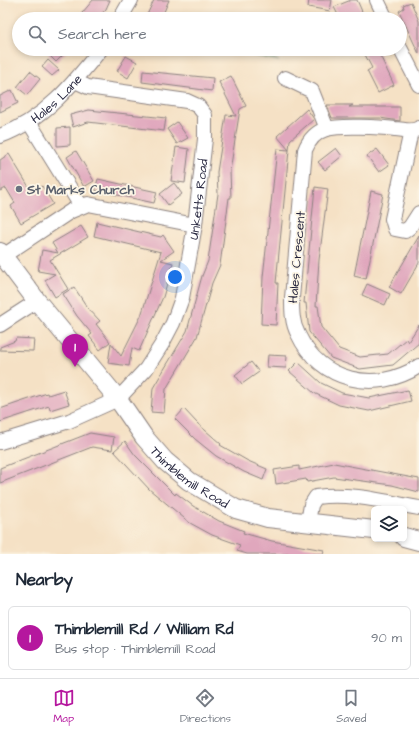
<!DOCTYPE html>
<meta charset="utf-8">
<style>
body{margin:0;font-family:"Architects Daughter",sans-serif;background:#f2f2f3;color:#1f2937}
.controls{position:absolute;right:12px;bottom:12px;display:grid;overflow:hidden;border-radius:6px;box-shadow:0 2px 6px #0003}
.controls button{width:36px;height:36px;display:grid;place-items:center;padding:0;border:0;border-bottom:1px solid #e0e1e3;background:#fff;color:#1f2937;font:20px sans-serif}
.you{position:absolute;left:175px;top:277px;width:14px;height:14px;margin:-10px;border:3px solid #fff;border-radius:50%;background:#1a73e8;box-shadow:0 0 0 6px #1a73e833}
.badge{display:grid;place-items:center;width:26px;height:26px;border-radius:50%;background:#b5179e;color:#fff;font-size:13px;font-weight:700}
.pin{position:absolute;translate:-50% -33px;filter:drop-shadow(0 1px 2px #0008)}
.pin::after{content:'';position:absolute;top:21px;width:14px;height:12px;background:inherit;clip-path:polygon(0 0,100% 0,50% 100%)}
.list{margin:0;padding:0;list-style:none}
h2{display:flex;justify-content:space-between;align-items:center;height:52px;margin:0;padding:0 16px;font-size:17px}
h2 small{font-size:13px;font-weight:400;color:#747a83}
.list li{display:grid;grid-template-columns:26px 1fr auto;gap:12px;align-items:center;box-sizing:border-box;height:64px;margin:0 8px 8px;padding:0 8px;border:1px solid #e0e1e3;border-radius:6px}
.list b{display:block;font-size:15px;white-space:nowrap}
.list p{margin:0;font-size:13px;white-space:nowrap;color:#747a83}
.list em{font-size:13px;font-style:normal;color:#747a83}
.icon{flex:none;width:22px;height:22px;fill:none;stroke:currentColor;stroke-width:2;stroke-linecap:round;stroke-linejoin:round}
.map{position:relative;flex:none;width:419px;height:554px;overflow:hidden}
.search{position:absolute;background:#fff;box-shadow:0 2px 6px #0003;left:12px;right:12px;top:12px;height:44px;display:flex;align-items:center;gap:10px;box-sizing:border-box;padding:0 14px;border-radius:22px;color:#747a83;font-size:15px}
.sheet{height:124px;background:#fff}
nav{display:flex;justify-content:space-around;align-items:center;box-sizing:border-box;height:56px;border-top:1px solid #e0e1e3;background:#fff;font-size:11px;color:#747a83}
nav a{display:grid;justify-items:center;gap:2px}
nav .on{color:#b5179e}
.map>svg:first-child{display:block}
.forest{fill:#71bc83;stroke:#4a6f5f}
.building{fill:#e0a7bd}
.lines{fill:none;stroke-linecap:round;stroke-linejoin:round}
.minor-casing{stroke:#8c8280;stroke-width:16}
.major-casing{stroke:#8c8280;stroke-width:20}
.minor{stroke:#fff;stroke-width:14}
.major{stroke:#fff;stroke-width:18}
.worship-dot{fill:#6b7280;stroke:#fcf5e5;stroke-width:1.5}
.labels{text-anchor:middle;stroke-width:3.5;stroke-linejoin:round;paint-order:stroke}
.street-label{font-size:13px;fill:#22223b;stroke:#fcf5e5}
.worship-label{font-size:13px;font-weight:bold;fill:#5b616d;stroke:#fcf5e5;text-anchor:start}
</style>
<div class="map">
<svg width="419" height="554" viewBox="0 0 419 554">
<rect width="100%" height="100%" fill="#fcf5e5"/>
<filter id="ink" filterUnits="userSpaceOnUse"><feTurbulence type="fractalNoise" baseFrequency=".025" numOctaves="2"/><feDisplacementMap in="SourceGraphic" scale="8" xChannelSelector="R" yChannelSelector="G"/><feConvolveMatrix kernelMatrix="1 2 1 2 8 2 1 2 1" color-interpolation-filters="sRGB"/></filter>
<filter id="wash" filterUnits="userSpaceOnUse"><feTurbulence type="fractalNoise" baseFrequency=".012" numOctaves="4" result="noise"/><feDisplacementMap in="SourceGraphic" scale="16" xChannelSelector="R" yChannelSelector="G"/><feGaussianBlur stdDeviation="0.9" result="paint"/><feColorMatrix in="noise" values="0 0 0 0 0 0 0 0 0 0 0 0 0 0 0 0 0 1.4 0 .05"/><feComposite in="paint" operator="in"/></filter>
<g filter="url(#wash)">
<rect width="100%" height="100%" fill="#f5e1c5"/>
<path class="forest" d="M222,49H258L279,61Z"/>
<g id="blocks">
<path class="building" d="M93,0H110L106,9L97,19H77Z
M154,0H169L161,19H145Z
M309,0H332L330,11L308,7Z
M351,0H357L364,16L358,19H340L334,7Z
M411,2L419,21V54L399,11L404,8L403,5Z
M52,49H69L56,62L48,54Z
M362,49H377L394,85L378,93L367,71L372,68Z
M126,56L137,62L128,78L117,71Z
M48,60L59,70L52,76L42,67Z
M30,71L40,79L27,95L17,87Z
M143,71L213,78L212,91L142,82Z
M231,76L246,106L240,109L230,171L231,198H229L220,265L212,283L197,337L166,389L164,413L151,412L153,388L187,331L202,276L208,261L218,194L217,172L226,115L236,116L219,82Z
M12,90L18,103L0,112V96Z
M327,105H353L349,107H400V121L380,118H332Z
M307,109L314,119L290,140L289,150L277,136Z
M89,110L166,118L164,131L88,122L73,127L70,115Z
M177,122L188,138L177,144L167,129Z
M70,127V145L57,146V128Z
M176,147L189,149L185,183L171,181Z
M336,148L342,156L325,170L318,162Z
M277,149L289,150L276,283H278L276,325L261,324L263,277Z
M377,149L389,165L379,172L367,156Z
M76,151L94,181L84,187L67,157Z
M9,154L32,192L42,186L53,204L21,223L11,206L15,203L6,188L0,191V160Z
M98,179L157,192L154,203L95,190Z
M174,183L182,194L168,205L160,194Z
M315,187L328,189L319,260L316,306H318L321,327L339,349L360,357L388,354L406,339L408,342L419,325V343L393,365L360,369L331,358L309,332L306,303H304Z
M371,191L383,194L366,279L354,276Z
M97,222L161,237L163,235L174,251L161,260L173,263L163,297L139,351L132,348L129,366L108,363L111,343L121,356L141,316L161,252L94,236Z
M81,226L88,237L50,260L68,289L55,297L45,280L55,274L38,271L42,250L58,253L52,243Z
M419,236V263L401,294L389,287Z
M367,284L390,294L385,305L362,295Z
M74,287L87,307L100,321L96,324L110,342L100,350L89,336L92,334L77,316L63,294Z
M16,338L34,339L33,351L0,350V347L15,341Z
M268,355L287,356L286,368L267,367Z
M251,362L259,372L242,384L235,375Z
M298,362L321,383L342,393L369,398L408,390L411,401L369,411L339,405L314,393L289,371Z
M64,390L69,404L50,410L49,406L0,422V409L47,393L48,395Z
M184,409L197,423L221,444L220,445L248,461L267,469L263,480L244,472L216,456L195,439L175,419Z
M90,433L114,437L112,450L92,447L0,483V468Z
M125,441L135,455L175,495L176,493L193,506L219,521L244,531L243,533L272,541L324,550L323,554H247L237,551L240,545L212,535L190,523L149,489L114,451Z
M334,463L419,479V492L392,485L334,477L307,482L306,479L276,484L274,470L299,466V470Z"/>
</g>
</g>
<g filter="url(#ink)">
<use href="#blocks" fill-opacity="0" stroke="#8c8280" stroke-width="1"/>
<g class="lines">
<defs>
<g id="minor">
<path d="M377,0L386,19"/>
<path d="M120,19L131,0"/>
<path d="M400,48L419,85"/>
<path d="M285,78L312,91L327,129"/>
<path d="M29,122L81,206"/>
<path d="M419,128C412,133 403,129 395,129C380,127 340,125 326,129C316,132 309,140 305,150L292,298C292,311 292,323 298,334C320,382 376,394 419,366"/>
<path d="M411,131L392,219L395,229L405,231L410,227L419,213"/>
<path id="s1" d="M0,136C44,120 73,84 101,49"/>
<path d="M3,256L71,211L88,204L195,225"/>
<path d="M0,325L37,301"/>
<path id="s2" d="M0,442L69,421L118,399L146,369L162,344L173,323L182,298L195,225L205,139V115L198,106L187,101L88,87L75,81"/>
<path d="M308,522L311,505L316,497C350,492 386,502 419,508"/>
</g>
<g id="major">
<path id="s3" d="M0,252L37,301L118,399L144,437L165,461L189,481L236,509L268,518L374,530"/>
<path d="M404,537L419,541"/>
</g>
</defs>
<use href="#minor" class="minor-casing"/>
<use href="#major" class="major-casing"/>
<use href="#minor" class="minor"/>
<use href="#major" class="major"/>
</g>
</g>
<circle class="worship-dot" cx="19" cy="189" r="4"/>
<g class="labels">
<g class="street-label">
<text dy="5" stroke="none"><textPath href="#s1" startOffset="68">Hales Lane</textPath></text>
<text dy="5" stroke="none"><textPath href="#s2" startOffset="347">Unketts Road</textPath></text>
<text transform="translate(296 257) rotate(-85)" y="5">Hales Crescent</text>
<text dy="5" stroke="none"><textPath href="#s3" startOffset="296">Thimblemill Road</textPath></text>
</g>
<g class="worship-label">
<text x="27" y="194">St Marks Church</text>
</g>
</g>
</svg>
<div class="controls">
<button><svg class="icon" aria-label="layers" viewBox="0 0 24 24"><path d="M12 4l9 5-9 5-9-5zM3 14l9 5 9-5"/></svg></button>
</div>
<div class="you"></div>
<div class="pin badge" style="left:75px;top:367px">1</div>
<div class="search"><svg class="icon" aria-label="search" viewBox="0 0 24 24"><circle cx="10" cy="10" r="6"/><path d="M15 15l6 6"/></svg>Search here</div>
</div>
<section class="sheet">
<h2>Nearby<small></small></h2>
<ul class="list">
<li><span class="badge">1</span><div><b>Thimblemill Rd / William Rd</b><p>Bus stop · Thimblemill Road</p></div><em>90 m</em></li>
</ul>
</section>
<nav>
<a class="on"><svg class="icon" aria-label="map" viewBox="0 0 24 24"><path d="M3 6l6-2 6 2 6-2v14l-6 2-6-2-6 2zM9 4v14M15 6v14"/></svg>Map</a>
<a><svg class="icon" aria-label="directions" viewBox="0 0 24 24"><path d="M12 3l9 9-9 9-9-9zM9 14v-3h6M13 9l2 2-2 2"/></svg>Directions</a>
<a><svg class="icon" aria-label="saved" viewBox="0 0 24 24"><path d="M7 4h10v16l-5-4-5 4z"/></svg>Saved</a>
</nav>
